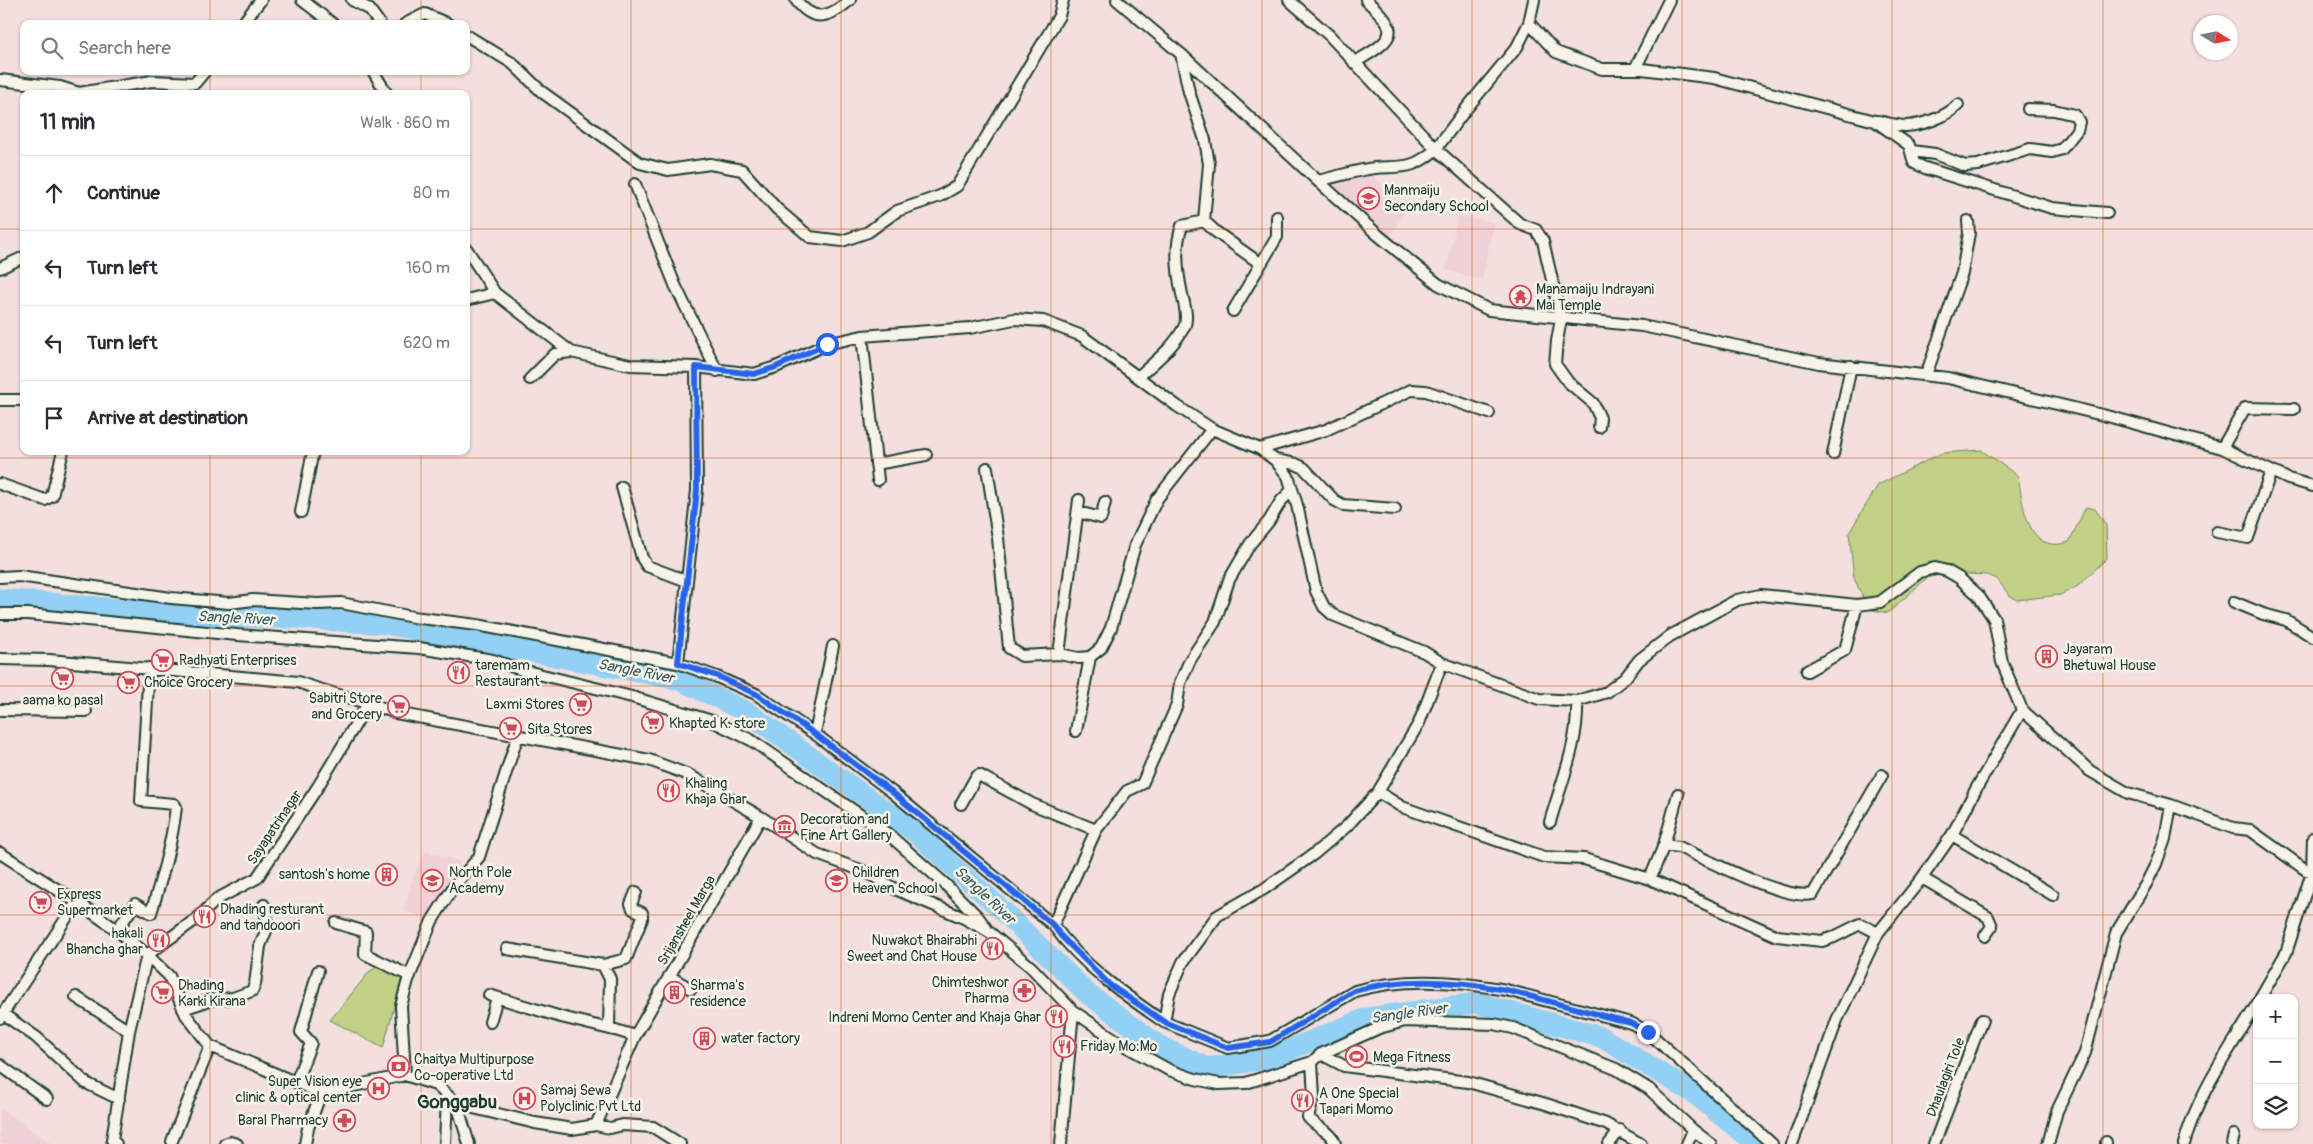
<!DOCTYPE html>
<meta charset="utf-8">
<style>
body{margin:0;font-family:Pangolin,sans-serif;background:#f7f7f7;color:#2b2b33}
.controls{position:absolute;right:15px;bottom:15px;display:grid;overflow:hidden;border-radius:10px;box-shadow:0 1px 4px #0004}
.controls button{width:45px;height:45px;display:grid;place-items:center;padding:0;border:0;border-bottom:1px solid #e1e1e2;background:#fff;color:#2b2b33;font:25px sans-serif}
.compass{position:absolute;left:2193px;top:15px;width:45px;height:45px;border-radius:50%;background:#fff;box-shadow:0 1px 4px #0004;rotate:100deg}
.stop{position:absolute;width:15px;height:15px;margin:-11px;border:4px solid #2563eb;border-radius:50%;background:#fff}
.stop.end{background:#2563eb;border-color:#fff;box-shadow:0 1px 5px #0008}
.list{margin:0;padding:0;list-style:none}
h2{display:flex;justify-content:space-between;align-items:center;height:65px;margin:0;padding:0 20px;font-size:21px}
h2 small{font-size:16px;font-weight:400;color:#7c7c81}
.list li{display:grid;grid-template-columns:32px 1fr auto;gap:15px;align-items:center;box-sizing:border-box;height:75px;padding:0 20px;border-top:1px solid #e1e1e2}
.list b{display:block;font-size:19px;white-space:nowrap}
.list em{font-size:16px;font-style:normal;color:#7c7c81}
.icon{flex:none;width:28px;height:28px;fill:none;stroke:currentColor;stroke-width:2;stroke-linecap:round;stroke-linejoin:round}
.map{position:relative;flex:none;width:2313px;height:1144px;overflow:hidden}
.search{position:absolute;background:#fff;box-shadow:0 1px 4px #0004;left:20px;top:20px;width:450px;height:55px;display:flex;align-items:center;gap:12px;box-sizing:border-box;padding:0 18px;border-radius:10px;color:#7c7c81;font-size:19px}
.panel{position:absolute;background:#fff;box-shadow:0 1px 4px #0004;left:20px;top:90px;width:450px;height:365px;border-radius:10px}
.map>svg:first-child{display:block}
.built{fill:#f0d1d7}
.green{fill:#c1d186;stroke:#70875d}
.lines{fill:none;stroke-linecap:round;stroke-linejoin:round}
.river{stroke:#92d1f3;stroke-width:21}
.minor-casing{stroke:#1f3d34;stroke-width:14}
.minor{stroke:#f7f3e8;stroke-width:10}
.route{stroke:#2563eb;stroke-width:6}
.grid{fill:none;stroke:#d45610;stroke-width:1;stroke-opacity:0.55}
.labels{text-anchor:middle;stroke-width:5;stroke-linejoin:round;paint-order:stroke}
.poi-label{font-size:14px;fill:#1f3d34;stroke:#f7f3e8;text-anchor:start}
.street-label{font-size:14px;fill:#1f3d34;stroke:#f7f3e8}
.water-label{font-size:15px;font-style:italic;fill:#365b5a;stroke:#f7f3e8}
.district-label{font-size:19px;font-weight:bold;fill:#1f3d34;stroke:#f7f3e8}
</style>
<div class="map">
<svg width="2313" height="1144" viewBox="0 0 2313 1144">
<rect width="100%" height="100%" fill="#f3dfde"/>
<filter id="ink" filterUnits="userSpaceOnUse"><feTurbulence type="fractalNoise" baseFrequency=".02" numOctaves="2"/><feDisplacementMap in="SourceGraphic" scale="10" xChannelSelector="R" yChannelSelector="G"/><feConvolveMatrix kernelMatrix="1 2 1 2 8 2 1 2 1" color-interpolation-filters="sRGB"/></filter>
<g filter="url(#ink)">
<path class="built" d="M1372,174L1405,210L1389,238L1329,186Z
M1458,216L1494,222L1482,280L1446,270Z
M426,851L461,862L449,888L429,918L403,911L415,872Z
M0,1108L52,1144H0Z"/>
<path class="green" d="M1981,450L2018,476C2023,503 2026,556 2069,542L2086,507L2095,509L2106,525L2107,558L2078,586L2060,595L2017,600L2009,595L1997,579L1988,575L1947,573L1927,578L1888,613L1868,609L1854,578L1849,533L1878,485L1942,453Z
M382,965L403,974L383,1048L330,1020L370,971Z"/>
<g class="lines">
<path class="river" d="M0,599L215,617L293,618L386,624L680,680L747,712L915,832L1002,910L1088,994L1158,1045L1207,1068L1267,1059L1367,1018L1477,1003L1601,1037L1695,1094L1756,1144"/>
<defs>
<path id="minor" d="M302,0L333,24
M352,0L369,9L380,24
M796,0C814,24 830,17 850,0
M1117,0L1181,54L1318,181C1336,177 1356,170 1375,168C1403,166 1413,170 1436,149L1330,36L1289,0
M1534,0L1529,23L1517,47L1466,109L1436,149L1520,224L1536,230L1543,241L1561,319L1557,341L1555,364L1568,382L1593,403L1600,418L1599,427
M1529,23L1556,52L1602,69H1642L1714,78L1875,121L1909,145L1914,163L1925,168L2052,208L2107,213
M242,24L261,0
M405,24L425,14L448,24
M466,35L512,63L542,92L640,163L668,170L710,164L742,170L777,209L810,237L842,241L868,232L897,211L940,196L957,186L1059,16L1063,0
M1181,54L1189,92L1205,140L1209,164L1204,221
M1354,63C1365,55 1399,41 1387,23C1382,14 1373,7 1366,0
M1635,69L1669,0
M373,71L387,94
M0,80L60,87L79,93L152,81L195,83L205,71
M1878,121C1887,123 1897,126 1906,126C1923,125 1946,117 1958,105
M1912,151L1935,154L1965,166L1978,165L2030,149L2052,152L2062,149L2077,130L2079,122L2075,115L2054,110L2028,109
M1318,181L1378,235L1438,284L1489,310L1642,326L1819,363L1948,378L2111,417L2222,448L2288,479L2313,486
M635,184L675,285L717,371
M466,248L495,293L571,352L630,365L696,367L754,374L776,367L827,344L862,336L970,328L1014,319L1043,321L1082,336L1177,406L1212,429L1260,449L1275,460L1288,476L1297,505L1316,591L1324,607L1333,615L1424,652L1442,663L1539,699L1577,701L1607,692L1625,678L1639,660L1670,636L1737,600L1761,595L1857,605L1880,602L1920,572L1935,568L1947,571L1959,578L1978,595L1994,619L2002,662L2022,710L2090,771L2128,793L2171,805L2233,828L2250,830L2306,870L2313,872
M0,268L24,257
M466,300L495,293
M1233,311L1277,237V217
M862,336L878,480
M1926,375L1962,273L1969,233L1968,221
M1139,376C1155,362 1176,345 1185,325C1188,315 1184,304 1182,294C1177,272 1174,248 1182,226L1204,221L1216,232L1261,264
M530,379L555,354L571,352
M0,400H20
M2222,448L2245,408L2294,409
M1260,449L1326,430L1411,390L1426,391L1489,413
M1833,454L1851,366
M1275,460L1296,464L1304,468L1334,500L1343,505L1395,509
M876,464L926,455
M987,468L998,538L1009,648L1022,656L1059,654L1079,658L1090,657L1101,648L1111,628L1135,545L1157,499L1212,429
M0,484L45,500L52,496L63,451
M622,487L642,558L647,566L687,581
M301,512L313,451
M1078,512L1101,518L1105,502
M2217,532L2248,538L2271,471
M0,577L19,576L171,598L229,603L253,600L317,604L341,603L413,617L477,625L678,663L717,677L756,694L815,734L892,792L1053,925C1082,965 1123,994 1164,1022L1169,994L1183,962L1217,916L1264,889L1314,854L1347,826L1378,792
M2234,602L2263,614L2286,620L2313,637
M0,614H28L237,635L419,648L493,660L522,670L632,697L712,721L751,740L888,834L945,884L978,917L986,928
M1059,654L1079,500
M0,659L49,660L298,682C330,694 364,700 396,713L649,760L689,775L761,817L817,854L866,872L895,889L964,918L988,931L1031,967L1073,1011L1122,1044L1169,1070L1195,1079L1219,1084L1246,1083L1312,1062L1321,1054L1379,1028L1405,1021L1494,1024L1513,1028L1616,1069L1649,1089L1693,1130L1711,1144
M678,663L697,490L696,367
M1442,663L1419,723L1378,792L1402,807L1544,857L1584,859L1650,879L1777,936L1822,941L1834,937L1860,924L1878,933
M1807,671L1845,650L1857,605
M0,710L86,711
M1076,731L1090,657
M815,734L833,646
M961,804L976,777L979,775L1032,804L1096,830
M1550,822C1561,783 1579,742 1577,701
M1952,835L2053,895
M1664,845L1679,847C1707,860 1786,901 1813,894L1882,775
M0,853L77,902L117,930L147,955L169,976L186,1015L210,1046L321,1093L405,1075L436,1085L457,1104L535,1123L572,1129L596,1125L610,1128L623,1125L653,1127L680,1144
M1922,878L1988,917L1992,926L1985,936
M1650,879L1664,845L1678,794
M336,923L366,932L365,954L410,976
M1053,925L1096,830L1127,791L1142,784L1177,705L1180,683L1190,660L1215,622L1229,580L1250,544L1269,521L1281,501L1292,490
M117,930L135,904L151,913C162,877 172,843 176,807L174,804L141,801L149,668
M507,949L603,965L610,979L609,1028L635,1036
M603,965L626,959L642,919V913L633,909L631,904L636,892
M669,976L691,989
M489,995L561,1017L614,1030
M76,997L129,1031
M2260,998L2286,953L2312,872L2313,838
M183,1009L210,1000L233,998L252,991L255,984L260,946L268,926L264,905
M3,1014L36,1037L86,1083L119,1099
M0,1018L77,902
M490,1022L497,998
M1164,1022L1228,1048L1270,1041L1355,991C1402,977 1459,981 1506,990L1631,1023L1648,1032L1772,1144
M1321,1054L1344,1066L1468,1082L1546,1104L1606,1124L1641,1144
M1312,1062L1314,1097L1308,1117C1316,1128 1332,1131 1335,1144
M0,1065L47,1099
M405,1075L401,1006L408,980L432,921L454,886L479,857L518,735
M296,1082L311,1043L301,1032L318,971
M457,1104L469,1144
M596,1125L635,1036L761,817
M172,1141L210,1046
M116,1144L112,1140L129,1031L147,955L199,917L217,899L257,878L317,788L369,702
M225,1144L230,1142L237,1144
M305,1144L308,1128L321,1093
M445,1144L447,1097
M1061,1144L1073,1011
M1609,1144L1620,1130
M1687,1144L1693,1130
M1792,1144L1837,1020L1878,933L1922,878L1952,835L1976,789L2022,710
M1934,1144L1982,1020
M2048,1144L2057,1111L2085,1053L2116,933L2146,884L2156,864L2165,839L2171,805
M2106,1144V1142
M2184,1144C2197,1094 2231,1048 2257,1004
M2232,1144L2234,1135"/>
</defs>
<use href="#minor" class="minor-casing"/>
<use href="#minor" class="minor"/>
</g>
</g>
<g class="lines" filter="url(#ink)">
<path class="route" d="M827,344L776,367L754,374L696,367L697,490L678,663L717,676L756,694L815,734L892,792L1053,925L1061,936L1111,986L1141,1006L1164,1022L1228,1048L1270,1042L1354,991C1402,977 1459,981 1506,990L1631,1023L1648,1032"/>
</g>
<path class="grid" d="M210,0V24M421,0V24M631,0V1144M841,0V1144M1051,0V1144M1262,0V1144M1472,0V1144M1682,0V1144M1892,0V1144M2103,0V1144M210,71V94M421,71V94M0,229H24M466,229H2313M210,451V1144M421,451V1144M0,458H2313M0,686H2313M0,915H2313"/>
<defs>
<symbol id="school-ring" viewBox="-11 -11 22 22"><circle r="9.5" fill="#f7f3e8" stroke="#d1495b" stroke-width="1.5"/><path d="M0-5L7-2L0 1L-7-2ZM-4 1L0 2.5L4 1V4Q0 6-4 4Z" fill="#d1495b"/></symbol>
<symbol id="temple-ring" viewBox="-11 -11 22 22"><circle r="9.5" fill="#f7f3e8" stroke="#d1495b" stroke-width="1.5"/><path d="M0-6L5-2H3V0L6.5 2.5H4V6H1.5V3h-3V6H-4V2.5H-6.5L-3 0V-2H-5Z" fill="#d1495b"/></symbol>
<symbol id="building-ring" viewBox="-11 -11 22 22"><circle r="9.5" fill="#f7f3e8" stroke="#d1495b" stroke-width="1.5"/><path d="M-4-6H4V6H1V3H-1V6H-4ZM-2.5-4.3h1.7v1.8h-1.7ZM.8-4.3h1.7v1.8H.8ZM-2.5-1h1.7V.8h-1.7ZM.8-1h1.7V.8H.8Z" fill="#d1495b"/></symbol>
<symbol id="supermarket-ring" viewBox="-11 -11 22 22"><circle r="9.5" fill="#f7f3e8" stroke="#d1495b" stroke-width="1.5"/><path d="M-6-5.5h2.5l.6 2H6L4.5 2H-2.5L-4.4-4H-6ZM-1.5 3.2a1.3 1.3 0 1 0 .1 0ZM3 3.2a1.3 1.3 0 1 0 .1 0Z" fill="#d1495b"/></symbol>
<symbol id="restaurant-ring" viewBox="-11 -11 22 22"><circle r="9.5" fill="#f7f3e8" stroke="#d1495b" stroke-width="1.5"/><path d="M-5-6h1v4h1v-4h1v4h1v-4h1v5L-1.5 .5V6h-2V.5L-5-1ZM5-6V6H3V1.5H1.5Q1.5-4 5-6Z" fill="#d1495b"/></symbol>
<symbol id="museum-ring" viewBox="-11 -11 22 22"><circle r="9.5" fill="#f7f3e8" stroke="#d1495b" stroke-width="1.5"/><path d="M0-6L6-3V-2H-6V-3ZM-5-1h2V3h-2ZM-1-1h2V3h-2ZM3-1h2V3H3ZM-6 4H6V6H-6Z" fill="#d1495b"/></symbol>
<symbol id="pharmacy-ring" viewBox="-11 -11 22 22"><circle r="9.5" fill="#f7f3e8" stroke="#d1495b" stroke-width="1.5"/><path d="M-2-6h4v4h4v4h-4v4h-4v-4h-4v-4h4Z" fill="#d1495b"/></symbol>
<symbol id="stadium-ring" viewBox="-11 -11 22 22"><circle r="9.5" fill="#f7f3e8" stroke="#d1495b" stroke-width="1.5"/><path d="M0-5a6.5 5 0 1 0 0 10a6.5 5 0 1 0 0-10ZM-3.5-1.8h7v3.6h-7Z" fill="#d1495b"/></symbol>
<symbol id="bank-ring" viewBox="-11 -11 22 22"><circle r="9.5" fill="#f7f3e8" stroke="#d1495b" stroke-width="1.5"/><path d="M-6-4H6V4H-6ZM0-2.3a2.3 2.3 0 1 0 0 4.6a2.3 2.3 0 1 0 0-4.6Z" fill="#d1495b"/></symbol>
<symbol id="hospital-ring" viewBox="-11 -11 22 22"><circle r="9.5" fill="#f7f3e8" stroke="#d1495b" stroke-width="1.5"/><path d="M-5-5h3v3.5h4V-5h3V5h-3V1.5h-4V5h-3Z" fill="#d1495b"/></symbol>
</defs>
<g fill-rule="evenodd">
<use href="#school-ring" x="1356" y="186" width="25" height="25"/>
<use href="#temple-ring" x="1508" y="284" width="25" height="25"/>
<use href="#building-ring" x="2034" y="644" width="25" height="25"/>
<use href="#supermarket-ring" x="150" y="648" width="25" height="25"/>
<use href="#restaurant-ring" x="446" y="660" width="25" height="25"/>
<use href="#supermarket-ring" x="50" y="666" width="25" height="25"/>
<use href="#supermarket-ring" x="116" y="670" width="25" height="25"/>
<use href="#supermarket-ring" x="568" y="692" width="25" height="25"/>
<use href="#supermarket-ring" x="386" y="694" width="25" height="25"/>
<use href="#supermarket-ring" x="640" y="710" width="25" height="25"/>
<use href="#supermarket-ring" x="498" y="716" width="25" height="25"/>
<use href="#restaurant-ring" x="656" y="778" width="25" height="25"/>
<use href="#museum-ring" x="772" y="814" width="25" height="25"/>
<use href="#building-ring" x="374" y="862" width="25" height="25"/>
<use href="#school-ring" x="420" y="868" width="25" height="25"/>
<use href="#school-ring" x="824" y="868" width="25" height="25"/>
<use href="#supermarket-ring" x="28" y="890" width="25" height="25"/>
<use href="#restaurant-ring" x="192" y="904" width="25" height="25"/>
<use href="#restaurant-ring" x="146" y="928" width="25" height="25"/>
<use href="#restaurant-ring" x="980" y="936" width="25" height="25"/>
<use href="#pharmacy-ring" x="1012" y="978" width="25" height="25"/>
<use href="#supermarket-ring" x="150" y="980" width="25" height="25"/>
<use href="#building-ring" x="662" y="980" width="25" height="25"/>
<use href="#restaurant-ring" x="1044" y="1004" width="25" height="25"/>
<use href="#building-ring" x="692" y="1026" width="25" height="25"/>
<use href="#restaurant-ring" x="1052" y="1034" width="25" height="25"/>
<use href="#stadium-ring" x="1344" y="1044" width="25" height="25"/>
<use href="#bank-ring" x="386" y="1054" width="25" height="25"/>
<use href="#hospital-ring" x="366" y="1076" width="25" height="25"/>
<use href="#hospital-ring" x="512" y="1086" width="25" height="25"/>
<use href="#restaurant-ring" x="1290" y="1088" width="25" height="25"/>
<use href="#pharmacy-ring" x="332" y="1108" width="25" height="25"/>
</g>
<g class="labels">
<g class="poi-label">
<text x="1384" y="195">Manmaiju<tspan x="1384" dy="16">Secondary School</tspan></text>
<text x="1536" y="294">Manamaiju Indrayani<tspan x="1536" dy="16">Mai Temple</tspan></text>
<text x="2063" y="654">Jayaram<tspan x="2063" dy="16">Bhetuwal House</tspan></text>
<text x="179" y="665">Radhyati Enterprises</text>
<text x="475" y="670">taremam<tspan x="475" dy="16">Restaurant</tspan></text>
<text x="144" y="687">Choice Grocery</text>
<text x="382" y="703" text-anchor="end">Sabitri Store<tspan x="382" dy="16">and Grocery</tspan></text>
<text x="63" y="705" text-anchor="middle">aama ko pasal</text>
<text x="564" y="709" text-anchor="end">Laxmi Stores</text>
<text x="669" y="728">Khapted K. store</text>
<text x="527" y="734">Sita Stores</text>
<text x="685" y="788">Khaling<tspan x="685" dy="16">Khaja Ghar</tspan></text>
<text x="800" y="824">Decoration and<tspan x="800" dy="16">Fine Art Gallery</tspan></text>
<text x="449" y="877">North Pole<tspan x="449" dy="16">Academy</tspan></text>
<text x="852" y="877">Children<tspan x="852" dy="16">Heaven School</tspan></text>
<text x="370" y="879" text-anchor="end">santosh's home</text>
<text x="57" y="899">Express<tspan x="57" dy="16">Supermarket</tspan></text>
<text x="220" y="914">Dhading resturant<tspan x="220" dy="16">and tandooori</tspan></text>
<text x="143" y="938" text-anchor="end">hakali<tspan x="143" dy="16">Bhancha ghar</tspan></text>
<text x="977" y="945" text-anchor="end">Nuwakot Bhairabhi<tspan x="977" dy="16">Sweet and Chat House</tspan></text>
<text x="1009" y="987" text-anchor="end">Chimteshwor<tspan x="1009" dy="16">Pharma</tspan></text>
<text x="178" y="990">Dhading<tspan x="178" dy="16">Karki Kirana</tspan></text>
<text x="690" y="990">Sharma's<tspan x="690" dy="16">residence</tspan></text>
<text x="1041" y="1022" text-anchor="end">Indreni Momo Center and Khaja Ghar</text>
<text x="721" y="1043">water factory</text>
<text x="1080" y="1051">Friday Mo:Mo</text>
<text x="1373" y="1062">Mega Fitness</text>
<text x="414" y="1064">Chaitya Multipurpose<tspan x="414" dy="16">Co-operative Ltd</tspan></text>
<text x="362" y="1086" text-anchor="end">Super Vision eye<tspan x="362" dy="16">clinic &amp; optical center</tspan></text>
<text x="540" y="1095">Samaj Sewa<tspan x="540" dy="16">Polyclinic Pvt Ltd</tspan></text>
<text x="1319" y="1098">A One Special<tspan x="1319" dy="16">Tapari Momo</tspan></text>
<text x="328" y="1125" text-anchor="end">Baral Pharmacy</text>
</g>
<g class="street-label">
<text transform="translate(274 827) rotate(-56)" y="5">Sayapatrinagar</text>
<text transform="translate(686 920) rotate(-60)" y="5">Srijansheel Marga</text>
<text transform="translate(1945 1077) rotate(-69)" y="5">Dhaulagiri Tole</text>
</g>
<g class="water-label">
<text transform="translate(236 618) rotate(3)" y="5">Sangle River</text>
<text transform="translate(636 671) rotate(11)" y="5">Sangle River</text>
<text transform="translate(985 895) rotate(43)" y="5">Sangle River</text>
<text transform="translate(1409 1013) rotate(-8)" y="5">Sangle River</text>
</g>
<g class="district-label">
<text x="457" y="1108">Gonggabu</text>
</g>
</g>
</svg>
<div class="controls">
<button>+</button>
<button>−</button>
<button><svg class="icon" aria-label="layers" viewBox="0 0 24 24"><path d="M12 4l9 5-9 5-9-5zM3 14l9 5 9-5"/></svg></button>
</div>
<svg class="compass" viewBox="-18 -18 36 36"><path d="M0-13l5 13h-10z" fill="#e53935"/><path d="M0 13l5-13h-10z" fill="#7c7c81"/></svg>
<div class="stop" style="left:827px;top:344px"></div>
<div class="stop end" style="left:1648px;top:1032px"></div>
<div class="search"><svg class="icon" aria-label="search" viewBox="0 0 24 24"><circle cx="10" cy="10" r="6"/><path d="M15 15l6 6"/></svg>Search here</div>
<section class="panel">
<h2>11 min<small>Walk · 860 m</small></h2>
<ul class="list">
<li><svg class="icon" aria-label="ahead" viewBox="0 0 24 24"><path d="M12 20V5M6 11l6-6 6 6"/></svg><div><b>Continue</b></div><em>80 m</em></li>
<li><svg class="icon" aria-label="left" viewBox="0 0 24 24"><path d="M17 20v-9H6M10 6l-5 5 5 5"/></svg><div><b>Turn left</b></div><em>160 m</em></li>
<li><svg class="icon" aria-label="left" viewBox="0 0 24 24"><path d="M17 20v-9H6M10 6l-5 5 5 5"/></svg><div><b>Turn left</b></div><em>620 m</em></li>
<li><svg class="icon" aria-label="arrive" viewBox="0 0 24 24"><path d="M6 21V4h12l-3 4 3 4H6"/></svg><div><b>Arrive at destination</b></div></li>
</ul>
</section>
</div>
